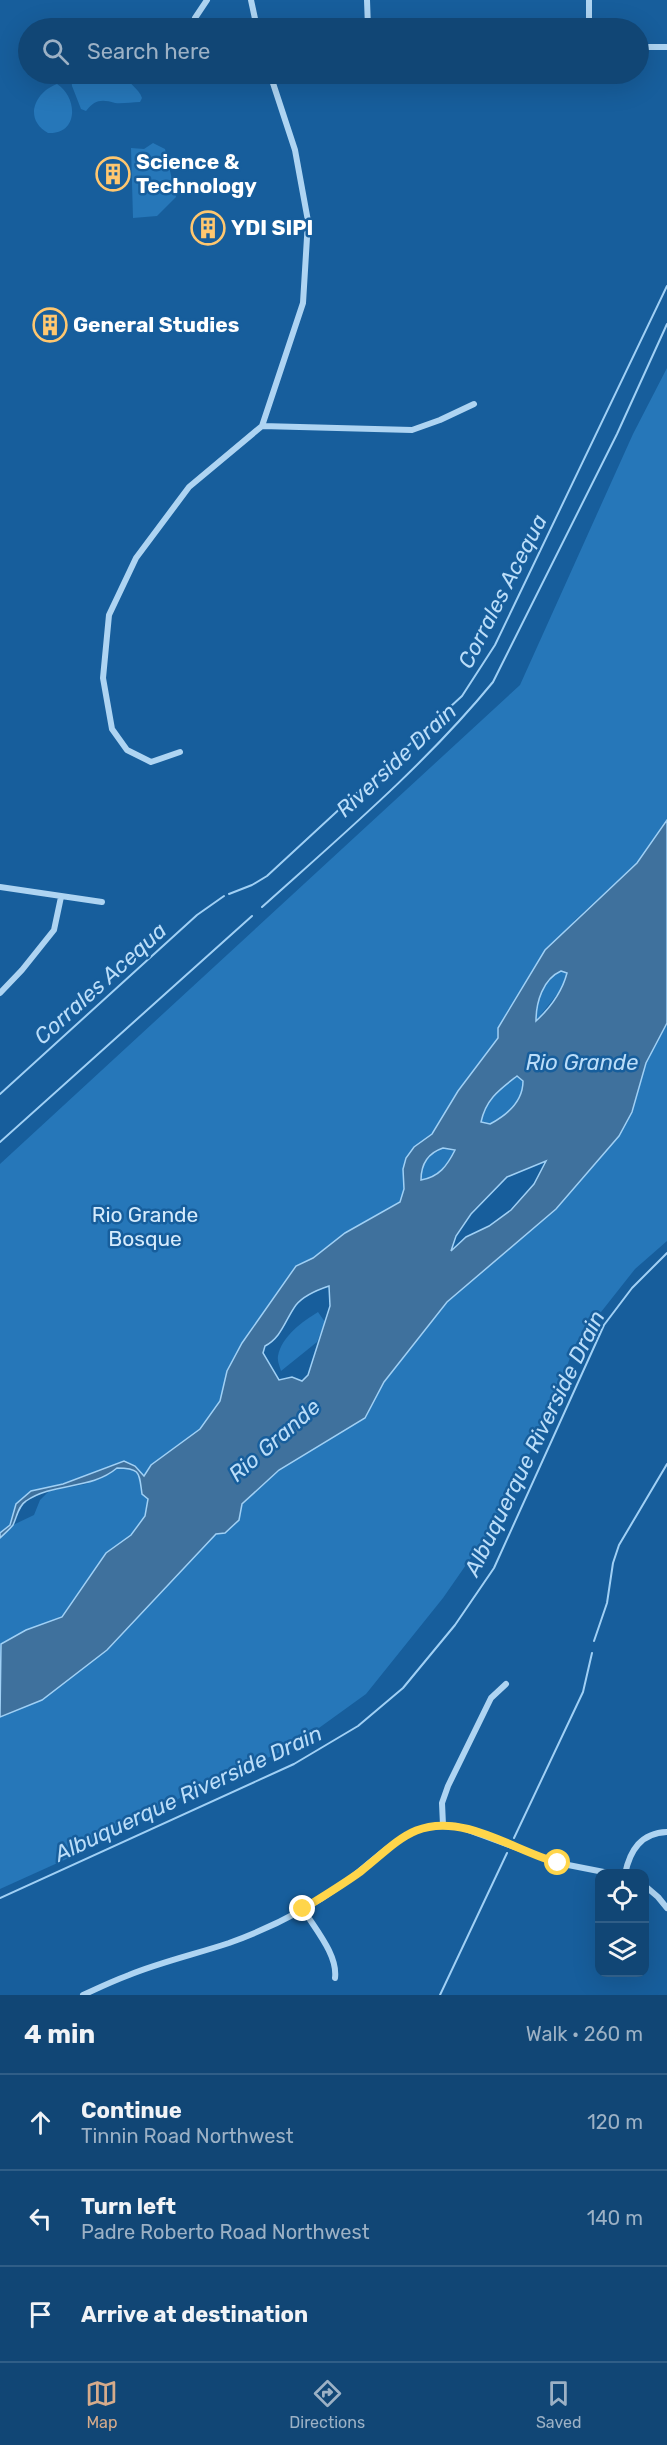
<!DOCTYPE html>
<meta charset="utf-8">
<style>
body{margin:0;font-family:Rubik,sans-serif;background:#1a4d7a;color:#f1f3f6}
.controls{position:absolute;right:18px;bottom:18px;display:grid;overflow:hidden;border-radius:12px;box-shadow:0 6px 24px #0002}
.controls button{width:54px;height:54px;display:grid;place-items:center;padding:0;border:0;border-bottom:2px solid #305e87;background:#114675;color:#f1f3f6;font:30px sans-serif}
.stop{position:absolute;width:18px;height:18px;margin:-14px;border:4px solid #ffd54a;border-radius:50%;background:#fff}
.stop.end{background:#ffd54a;border-color:#fff;box-shadow:0 2px 6px #0008}
.list{margin:0;padding:0;list-style:none}
h2{display:flex;justify-content:space-between;align-items:center;height:78px;margin:0;padding:0 24px;font-size:26px}
h2 small{font-size:20px;font-weight:400;color:#9cb1c5}
.list li{display:grid;grid-template-columns:39px 1fr auto;gap:18px;align-items:center;box-sizing:border-box;height:96px;padding:0 24px;border-top:2px solid #305e87}
.list b{display:block;font-size:22px;white-space:nowrap}
.list p{margin:0;font-size:20px;white-space:nowrap;color:#9cb1c5}
.list em{font-size:20px;font-style:normal;color:#9cb1c5}
.icon{flex:none;width:33px;height:33px;fill:none;stroke:currentColor;stroke-width:2;stroke-linecap:round;stroke-linejoin:round}
.map{position:relative;flex:none;width:667px;height:1995px;overflow:hidden}
.search{position:absolute;background:#114675;box-shadow:0 6px 24px #0002;left:18px;right:18px;top:18px;height:66px;display:flex;align-items:center;gap:15px;box-sizing:border-box;padding:0 21px;border-radius:33px;color:#9cb1c5;font-size:22px}
.sheet{height:366px;background:#114675}
nav{display:flex;justify-content:space-around;align-items:center;box-sizing:border-box;height:84px;border-top:2px solid #305e87;background:#114675;font-size:16px;color:#9cb1c5}
nav a{display:grid;justify-items:center;gap:3px}
nav .on{color:#d6ab8b}
.map>svg:first-child{display:block}
.green{fill:#2677b9}
.water{fill:#3f719d;stroke:#a0d0f5;stroke-width:1.5;fill-rule:evenodd}
.lines{fill:none;stroke-linecap:round;stroke-linejoin:round}
.stream{stroke:#a0d0f5;stroke-width:2}
.minor{stroke:#aed4f2;stroke-width:6}
.route{stroke:#ffd54a;stroke-width:8}
.labels{text-anchor:middle;stroke-width:5;stroke-linejoin:round;paint-order:stroke}
.poi-label{font-size:21px;font-weight:bold;fill:#fff;stroke:#175e9c;text-anchor:start}
.park-label{font-size:21px;fill:#d5ebfc;stroke:#175e9c}
.water-label{font-size:22px;font-style:italic;fill:#baddf9;stroke:#175e9c}
</style>
<div class="map">
<svg width="667" height="1995" viewBox="0 0 667 1995">
<rect width="100%" height="100%" fill="#175e9c"/>
<path class="green" d="M71,74H124C128,84 139,88 142,98L140,102C132,102 122,104 115,103C101,99 95,100 86,111L81,109L72,86Z
M57,84C78,97 79,135 48,133C23,119 35,92 57,84Z
M153,143L165,149L176,197L157,216L133,218L131,148L144,149Z
M667,368V820L637,863L575,920L498,1038L458,1091L432,1134L414,1147L403,1177L404,1189L400,1202L345,1233L313,1258L296,1266L242,1343L227,1371L220,1401L200,1429L151,1465L144,1476H142L140,1471L124,1461L63,1484L31,1491L16,1504L10,1526L0,1533V1164L520,685L633,434Z
M561,971L567,973L563,987L535,1022C537,1002 542,980 561,971Z
M667,1023V1241L635,1269L575,1345L548,1415L500,1516L443,1598L366,1694L294,1746L189,1793L84,1851L0,1889V1717L42,1700L216,1534L225,1533L239,1520L242,1505L279,1470L365,1418L384,1382L447,1302L556,1209L632,1112L646,1063Z
M518,1076L523,1081C523,1102 507,1115 490,1124L481,1122C488,1096 497,1091 518,1076Z
M443,1148L455,1150C447,1166 439,1176 421,1181C422,1165 427,1153 443,1148Z
M318,1312L325,1322L317,1342L281,1371C280,1367 277,1361 278,1356C282,1336 302,1322 318,1312Z
M117,1468H130L137,1471L148,1499L145,1516L131,1535L106,1553L62,1618L26,1630L2,1644L0,1664V1538L13,1525L34,1515L40,1500L49,1491L86,1484L109,1474Z"/>
<path class="water" d="M667,820V1023L646,1063L632,1112L619,1136L556,1209L447,1302L384,1382L365,1418L279,1470L242,1504L239,1520L225,1533L216,1534L107,1650L42,1700L0,1717L1,1644L26,1630L62,1617L106,1553L131,1535L145,1516L148,1499L142,1494C139,1473 141,1468 117,1468C91,1490 54,1482 26,1501C18,1506 17,1517 13,1525C10,1529 4,1534 0,1538V1533L10,1525L16,1504L31,1491L63,1484L124,1461L135,1466L144,1476L151,1465L200,1429L220,1401L227,1371L242,1343L296,1266L313,1258L345,1233L400,1202L404,1189L403,1169L406,1158L414,1147L432,1134L458,1091L498,1038V1028L545,950L637,863ZM561,971L567,973C562,992 550,1008 536,1021C536,1002 543,979 561,971ZM517,1076L523,1081C523,1102 507,1115 490,1124L481,1122C486,1099 499,1090 517,1076ZM443,1148L455,1150C447,1166 439,1177 421,1180C421,1165 428,1153 443,1148ZM546,1161L534,1184L511,1210L489,1226L466,1237L451,1251L456,1236L471,1214L507,1177ZM329,1286L330,1306L308,1375L302,1381L292,1377L279,1380L263,1353L265,1346C282,1337 285,1320 296,1305C304,1295 317,1290 329,1286Z"/>
<g class="lines">
<path class="stream" d="M229,894L252,885L267,876L462,696L495,645L667,286
M262,907C341,836 426,764 493,682L617,434L667,324
M0,1094L197,915L224,896
M0,1142L252,916
M594,1641L607,1603L613,1563L619,1545L667,1464
M514,1838L583,1692L592,1653
M0,1898L294,1764L358,1726L403,1688L455,1625L494,1568L604,1325L632,1288L667,1253
M440,1995L507,1853"/>
<path class="minor" d="M251,0L257,28
M367,0L368,28
M589,0V28
M195,18L207,0
M638,47H667
M262,426L412,430L440,420L474,404
M180,752L151,762L127,750L112,729L103,678L109,615L136,558L189,487L262,426L303,303L308,221L295,150L270,74
M0,887L102,902
M0,993L22,970L54,930L61,897
M443,1825L442,1803L448,1786L491,1698L506,1684
M625,1874C630,1850 641,1833 667,1832
M644,1885L658,1897L667,1908
M303,1909C315,1929 338,1955 335,1978
M83,1995C98,1988 113,1981 129,1975C161,1962 196,1954 229,1943C268,1929 308,1909 343,1884C380,1858 409,1816 460,1827L558,1863L614,1874"/>
</g>
<g class="lines">
<path class="route" d="M303,1909C322,1897 342,1885 360,1872C398,1842 415,1816 468,1829C499,1837 528,1854 558,1863"/>
</g>
<defs>
<symbol id="building-ring" viewBox="-11 -11 22 22"><circle r="9.5" fill="#175e9c" stroke="#ffc76f" stroke-width="1.5"/><path d="M-4-6H4V6H1V3H-1V6H-4ZM-2.5-4.3h1.7v1.8h-1.7ZM.8-4.3h1.7v1.8H.8ZM-2.5-1h1.7V.8h-1.7ZM.8-1h1.7V.8H.8Z" fill="#ffc76f"/></symbol>
</defs>
<g fill-rule="evenodd">
<use href="#building-ring" x="94" y="155" width="38" height="38"/>
<use href="#building-ring" x="189" y="209" width="38" height="38"/>
<use href="#building-ring" x="31" y="306" width="38" height="38"/>
</g>
<g class="labels">
<g class="poi-label">
<text x="136" y="169">Science &amp;<tspan x="136" dy="24">Technology</tspan></text>
<text x="231" y="235">YDI SIPI</text>
<text x="73" y="332">General Studies</text>
</g>
<g class="park-label">
<text x="145" y="1222">Rio Grande<tspan x="145" dy="24">Bosque</tspan></text>
</g>
<g class="water-label">
<text transform="translate(502 591) rotate(-63)" y="8">Corrales Acequa</text>
<text transform="translate(396 760) rotate(-43)" y="8">Riverside Drain</text>
<text transform="translate(100 983) rotate(-42)" y="8">Corrales Acequa</text>
<text x="582" y="1070">Rio Grande</text>
<text transform="translate(274 1440) rotate(-41)" y="8">Rio Grande</text>
<text transform="translate(534 1443) rotate(-64)" y="8">Albuquerque Riverside Drain</text>
<text transform="translate(188 1793) rotate(-25)" y="8">Albuquerque Riverside Drain</text>
</g>
</g>
</svg>
<div class="controls">
<button><svg class="icon" aria-label="locate" viewBox="0 0 24 24"><circle cx="12" cy="12" r="6"/><path d="M12 2v4M12 18v4M2 12h4M18 12h4"/></svg></button>
<button><svg class="icon" aria-label="layers" viewBox="0 0 24 24"><path d="M12 4l9 5-9 5-9-5zM3 14l9 5 9-5"/></svg></button>
</div>
<div class="stop" style="left:558px;top:1863px"></div>
<div class="stop end" style="left:303px;top:1909px"></div>
<div class="search"><svg class="icon" aria-label="search" viewBox="0 0 24 24"><circle cx="10" cy="10" r="6"/><path d="M15 15l6 6"/></svg>Search here</div>
</div>
<section class="sheet">
<h2>4 min<small>Walk · 260 m</small></h2>
<ul class="list">
<li><svg class="icon" aria-label="ahead" viewBox="0 0 24 24"><path d="M12 20V5M6 11l6-6 6 6"/></svg><div><b>Continue</b><p>Tinnin Road Northwest</p></div><em>120 m</em></li>
<li><svg class="icon" aria-label="left" viewBox="0 0 24 24"><path d="M17 20v-9H6M10 6l-5 5 5 5"/></svg><div><b>Turn left</b><p>Padre Roberto Road Northwest</p></div><em>140 m</em></li>
<li><svg class="icon" aria-label="arrive" viewBox="0 0 24 24"><path d="M6 21V4h12l-3 4 3 4H6"/></svg><div><b>Arrive at destination</b></div></li>
</ul>
</section>
<nav>
<a class="on"><svg class="icon" aria-label="map" viewBox="0 0 24 24"><path d="M3 6l6-2 6 2 6-2v14l-6 2-6-2-6 2zM9 4v14M15 6v14"/></svg>Map</a>
<a><svg class="icon" aria-label="directions" viewBox="0 0 24 24"><path d="M12 3l9 9-9 9-9-9zM9 14v-3h6M13 9l2 2-2 2"/></svg>Directions</a>
<a><svg class="icon" aria-label="saved" viewBox="0 0 24 24"><path d="M7 4h10v16l-5-4-5 4z"/></svg>Saved</a>
</nav>
